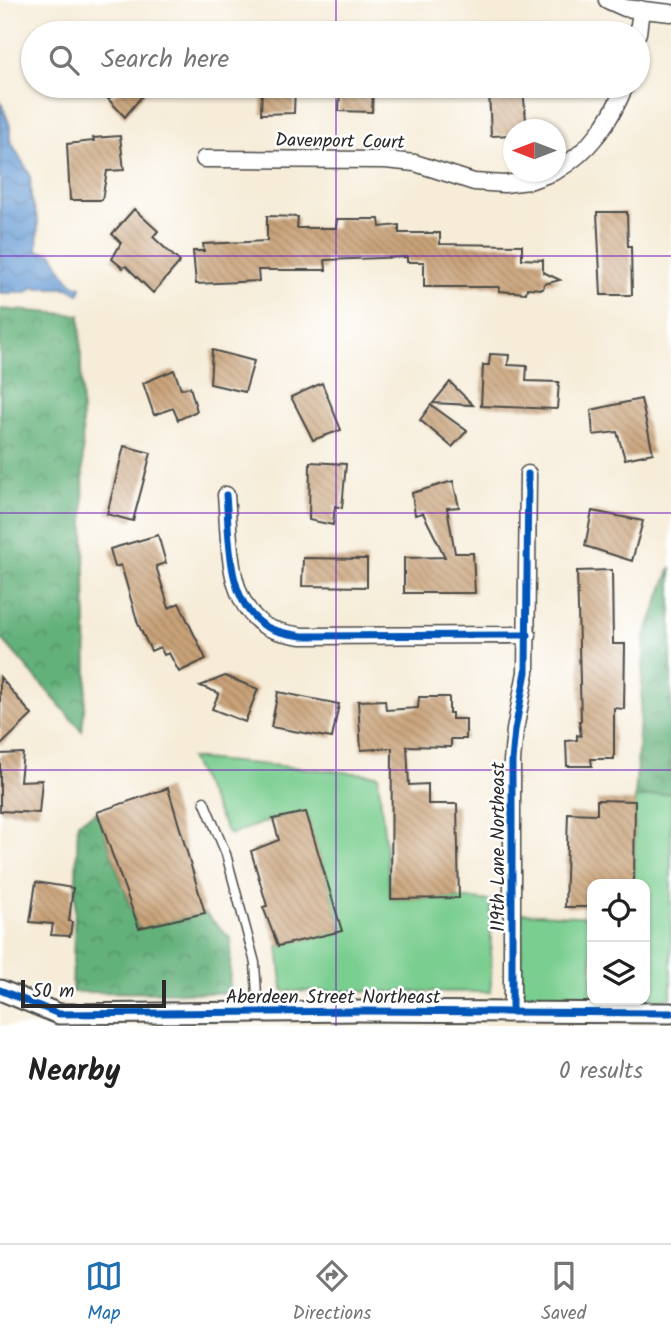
<!DOCTYPE html>
<style>
body{margin:0;font-family:Kalam,sans-serif;background:#f6f6f6;color:#222}
.controls{position:absolute;right:21px;bottom:21px;display:grid;overflow:hidden;border-radius:14px;box-shadow:0 2px 5px #0004}
.controls button{width:63px;height:63px;display:grid;place-items:center;padding:0;border:0;border-bottom:2px solid #e0e0e0;background:#fff;color:#222;font:35px sans-serif}
.compass{position:absolute;left:503px;top:119px;width:63px;height:63px;border-radius:50%;background:#fff;box-shadow:0 2px 5px #0004;rotate:270deg}
.scale{position:absolute;left:21px;bottom:18px;width:145px;box-sizing:border-box;padding-left:7px;border:4px solid #2b2b2b;border-top:0;font-size:19px;line-height:24px;white-space:nowrap;color:#2b2b2b;-webkit-text-stroke:5px #fff;paint-order:stroke}
.list{margin:0;padding:0;list-style:none}
h2{display:flex;justify-content:space-between;align-items:center;height:91px;margin:0;padding:0 28px;font-size:30px}
h2 small{font-size:23px;font-weight:400;color:#767676}
.icon{flex:none;width:38px;height:38px;fill:none;stroke:currentColor;stroke-width:2;stroke-linecap:round;stroke-linejoin:round}
.map{position:relative;flex:none;width:671px;height:1026px;overflow:hidden}
.search{position:absolute;background:#fff;box-shadow:0 2px 5px #0004;left:21px;right:21px;top:21px;height:77px;display:flex;align-items:center;gap:18px;box-sizing:border-box;padding:0 24px;border-radius:38px;color:#767676;font-size:26px}
.sheet{height:217px;background:#fff}
nav{display:flex;justify-content:space-around;align-items:center;box-sizing:border-box;height:98px;border-top:2px solid #e0e0e0;background:#fff;font-size:19px;color:#767676}
nav a{display:grid;justify-items:center;gap:4px}
nav .on{color:#1f6fb2}
.map>svg:first-child{display:block}
.green{fill:#7ace90;stroke:#527c5e;stroke-width:2}
.forest{fill:url(#forest-crowns);stroke:#476e52;stroke-width:2}
.water{fill:url(#water-waves);stroke:#4a6480;stroke-width:2}
.building{fill:url(#building-back-hatch)}
.lines{fill:none;stroke-linecap:round;stroke-linejoin:round}
.service-casing{stroke:#494845;stroke-width:11}
.minor-casing{stroke:#494845;stroke-width:19}
.tertiary-casing{stroke:#494845;stroke-width:23}
.service{stroke:#fff;stroke-width:8}
.minor{stroke:#fff;stroke-width:16}
.tertiary{stroke:#fff;stroke-width:19}
.cycleway-casing{stroke:#fff;stroke-width:11}
.cycleway{stroke:#0057b8;stroke-width:7}
.grid{fill:none;stroke:#7b2cbf;stroke-width:2;stroke-opacity:0.55}
.labels{text-anchor:middle;stroke-width:5;stroke-linejoin:round;paint-order:stroke}
.street-label{font-size:19px;fill:#2b2b2b;stroke:#fff}
</style>
<div class="map">
<svg width="671" height="1026" viewBox="0 0 671 1026">
<defs>
<pattern id="forest-crowns" width="20" height="18" patternUnits="userSpaceOnUse" patternTransform="scale(1.75)"><rect width="20" height="18" fill="#63b17a"/><path d="M2 6a3 3 0 1 1 6 0M12 15a3 3 0 1 1 6 0" fill="none" stroke="#529064"/></pattern>
<pattern id="water-waves" width="16" height="10" patternUnits="userSpaceOnUse" patternTransform="scale(1.75)"><rect width="16" height="10" fill="#699dd5"/><path d="M0 5q4-4 8 0t8 0" fill="none" stroke="#5780ad"/></pattern>
<pattern id="building-back-hatch" width="6" height="6" patternUnits="userSpaceOnUse" patternTransform="scale(1.75)"><rect width="6" height="6" fill="#c9a278"/><path d="M-1 5l2 2M0 0l6 6M5-1l2 2" fill="none" stroke="#a38463"/></pattern>
</defs>
<rect width="100%" height="100%" fill="#fff"/>
<filter id="ink" filterUnits="userSpaceOnUse"><feTurbulence type="fractalNoise" baseFrequency=".0143" numOctaves="2"/><feDisplacementMap in="SourceGraphic" scale="14" xChannelSelector="R" yChannelSelector="G"/><feConvolveMatrix kernelMatrix="1 2 1 2 8 2 1 2 1" color-interpolation-filters="sRGB"/></filter>
<filter id="wash" filterUnits="userSpaceOnUse"><feTurbulence type="fractalNoise" baseFrequency=".00686" numOctaves="4" result="noise"/><feDisplacementMap in="SourceGraphic" scale="28" xChannelSelector="R" yChannelSelector="G"/><feGaussianBlur stdDeviation="1.57" result="paint"/><feColorMatrix in="noise" values="0 0 0 0 0 0 0 0 0 0 0 0 0 0 0 0 0 1.4 0 .05"/><feComposite in="paint" operator="in"/></filter>
<g filter="url(#wash)">
<rect width="100%" height="100%" fill="#f6ecd8"/>
<path class="green" d="M190,758L378,775L391,899L459,898L491,901V992L283,991L278,946L342,930L306,813L273,819L229,835Z
M671,793V998L645,999V884H634L635,798Z
M521,913L592,917V1000L521,1001Z"/>
<path class="forest" d="M0,309L80,315L87,680L82,731L5,642L0,639Z
M671,567V793L635,798L645,636Z
M97,812L138,928L205,913L231,939L229,993L72,992L78,822Z"/>
<path class="water" d="M0,100L10,126V140L30,175L31,197L38,221L37,251L52,253C61,265 66,284 81,287L79,294L68,288H33L25,293H0Z"/>
<g id="blocks">
<path class="building" d="M127,86H150L125,117L108,99Z
M262,86H295L294,113L261,114Z
M349,86H373L372,112L339,111L340,89H349Z
M489,89H523L527,130H514V135L491,136Z
M120,136L124,170L107,171L102,200H70L67,144L94,141L93,138Z
M134,209L158,231L153,237L180,262L153,293L126,266L123,268L112,259L121,243L112,234Z
M597,212H627L628,246H631L632,295H601Z
M267,216L298,217L297,228H336L337,219H379L380,227L399,225V233H440V244L522,245V259L543,260V272L560,280L544,284L543,289L527,288L526,293L499,291V287H424V262H407V257L325,260L326,270H258L259,281L196,284L193,251H204L203,244L267,241Z
M212,350L254,361L245,392L210,384Z
M490,354L509,355L508,365L527,366L526,381L559,382L557,409L481,406L483,365H489Z
M174,370L181,389L190,387L197,411L178,420L173,408L154,415L143,383Z
M450,382L473,405L433,403Z
M322,383L341,430L313,440L291,397Z
M641,399L653,453L625,459L617,432L593,435L591,410Z
M431,405L467,431L452,447L420,420Z
M124,446L151,453L133,521L107,514Z
M310,462L346,464L342,508L335,506L333,525L309,520Z
M453,481L459,507L447,508L455,553H473L475,593H404V558L445,557L423,513L415,515L412,493Z
M592,511L643,521L632,561L585,546Z
M158,535L166,563L156,566L169,608L179,603L206,659L179,672L169,653L164,655L160,647L151,651L138,624L121,565L115,567L110,549Z
M303,558L367,559V587L302,586Z
M612,570L613,644H625L624,709L614,708V759H591L592,766H567L566,741L577,740V735L581,736L579,721H581L577,571Z
M225,676L258,689L245,722L212,709L219,693L200,686Z
M0,677L32,715L0,746Z
M278,692L339,704L332,738L271,727Z
M419,697H449V713H452V719H466V739H451V747L407,746L409,785L428,784V804H457L459,898L391,899L392,748L361,750L358,701L385,700L386,710L418,708Z
M23,753L20,781L42,780L39,813L0,811V754Z
M168,788L205,913L139,928L97,812Z
M597,800L635,801L634,884H592V907H565L568,813L597,814Z
M306,812L342,931L278,946L263,907L267,906L251,851L279,840L273,819Z
M36,882L73,888L69,921L72,922L70,936L51,935L53,924L30,922Z"/>
</g>
</g>
<g filter="url(#ink)">
<use href="#blocks" fill-opacity="0" stroke="#494845" stroke-width="2"/>
<g class="lines">
<defs>
<path id="service" d="M204,801L226,854L255,963L258,1012"/>
<path id="minor" d="M607,0L625,8L671,13
M638,33L641,9
M204,159L385,160L415,163L474,182L504,184L529,181L554,172
M556,171C590,151 610,122 625,86
M226,495C230,536 225,601 265,626C276,632 289,634 302,636L528,635
M512,1012V761L515,730L526,672L528,474"/>
<path id="tertiary" d="M0,990L59,1014L359,1011L671,1013"/>
</defs>
<use href="#service" class="service-casing"/>
<use href="#minor" class="minor-casing"/>
<use href="#tertiary" class="tertiary-casing"/>
<use href="#service" class="service"/>
<use href="#minor" class="minor"/>
<use href="#tertiary" class="tertiary"/>
<defs>
<path id="cycleway" d="M226,495C230,536 225,601 265,626C276,632 289,634 302,636L528,635
M0,990L59,1014L359,1011L671,1013
M512,1012V761L515,730L526,672L528,474"/>
</defs>
<use href="#cycleway" class="cycleway-casing"/>
<use href="#cycleway" class="cycleway"/>
</g>
</g>
<path class="grid" d="M336,0V33M336,86V1026M0,256H671M0,513H671M0,770H671"/>
<g class="labels">
<g class="street-label">
<text transform="translate(340 140) rotate(1)" y="7">Davenport Court</text>
<text transform="translate(497 847) rotate(-90)" y="7">119th Lane Northeast</text>
<text x="333" y="1003">Aberdeen Street Northeast</text>
</g>
</g>
</svg>
<div class="controls">
<button><svg class="icon" aria-label="locate" viewBox="0 0 24 24"><circle cx="12" cy="12" r="6"/><path d="M12 2v4M12 18v4M2 12h4M18 12h4"/></svg></button>
<button><svg class="icon" aria-label="layers" viewBox="0 0 24 24"><path d="M12 4l9 5-9 5-9-5zM3 14l9 5 9-5"/></svg></button>
</div>
<svg class="compass" viewBox="-18 -18 36 36"><path d="M0-13l5 13h-10z" fill="#e53935"/><path d="M0 13l5-13h-10z" fill="#767676"/></svg>
<div class="scale">50 m</div>
<div class="search"><svg class="icon" aria-label="search" viewBox="0 0 24 24"><circle cx="10" cy="10" r="6"/><path d="M15 15l6 6"/></svg>Search here</div>
</div>
<section class="sheet">
<h2>Nearby<small>0 results</small></h2>
<ul class="list">
</ul>
</section>
<nav>
<a class="on"><svg class="icon" aria-label="map" viewBox="0 0 24 24"><path d="M3 6l6-2 6 2 6-2v14l-6 2-6-2-6 2zM9 4v14M15 6v14"/></svg>Map</a>
<a><svg class="icon" aria-label="directions" viewBox="0 0 24 24"><path d="M12 3l9 9-9 9-9-9zM9 14v-3h6M13 9l2 2-2 2"/></svg>Directions</a>
<a><svg class="icon" aria-label="saved" viewBox="0 0 24 24"><path d="M7 4h10v16l-5-4-5 4z"/></svg>Saved</a>
</nav>
